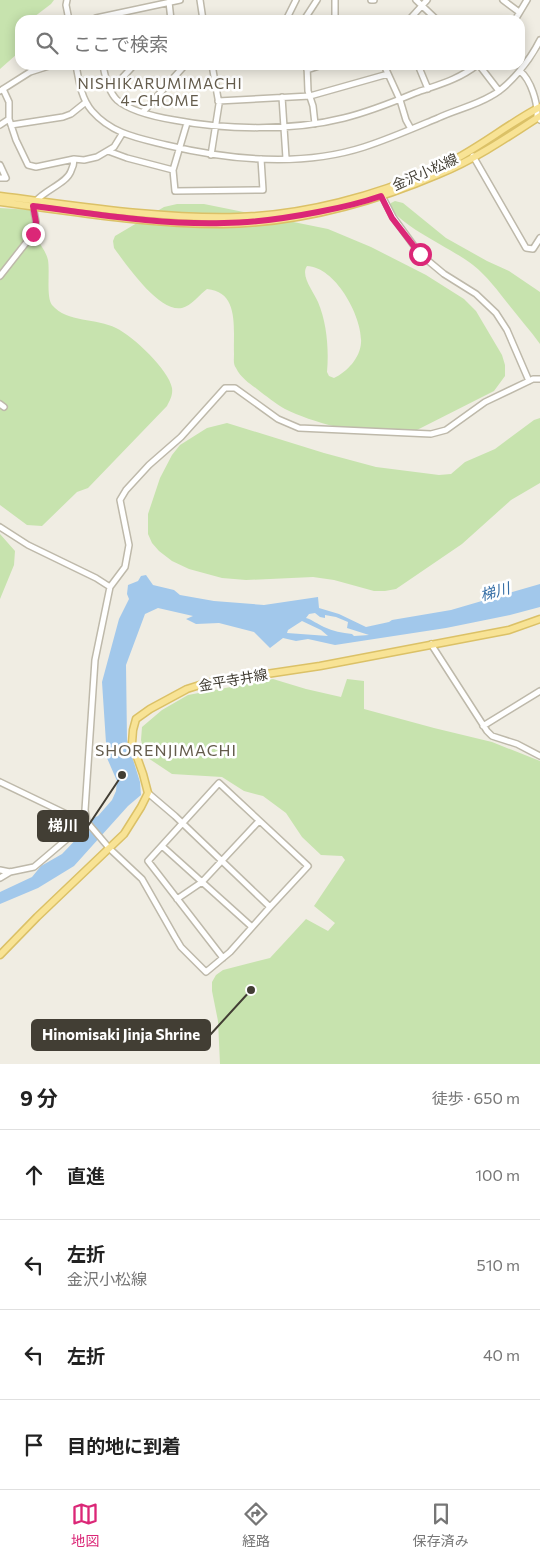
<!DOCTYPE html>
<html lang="ja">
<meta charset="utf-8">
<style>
body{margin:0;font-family:Commissioner,"Noto Sans JP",sans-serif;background:#f2f2f2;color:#222}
.stop{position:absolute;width:15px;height:15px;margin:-11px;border:4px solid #db2777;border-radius:50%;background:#fff}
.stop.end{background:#db2777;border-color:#fff;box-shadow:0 1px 5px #0008}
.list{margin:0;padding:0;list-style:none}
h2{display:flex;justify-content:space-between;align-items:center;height:65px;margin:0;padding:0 20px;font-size:21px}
h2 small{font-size:16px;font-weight:400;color:#767676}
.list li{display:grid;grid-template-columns:32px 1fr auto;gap:15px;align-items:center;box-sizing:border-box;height:90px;padding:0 20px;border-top:1px solid #e0e0e0}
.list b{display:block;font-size:19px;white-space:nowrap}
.list p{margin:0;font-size:16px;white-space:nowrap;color:#767676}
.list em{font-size:16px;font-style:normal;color:#767676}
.icon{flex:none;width:28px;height:28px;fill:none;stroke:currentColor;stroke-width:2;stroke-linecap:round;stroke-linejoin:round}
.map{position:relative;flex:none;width:540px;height:1064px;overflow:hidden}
.search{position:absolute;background:#fff;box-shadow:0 2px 12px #0003;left:15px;right:15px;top:15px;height:55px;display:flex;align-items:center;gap:12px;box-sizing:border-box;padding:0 18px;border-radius:15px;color:#767676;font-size:19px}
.sheet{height:425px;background:#fff}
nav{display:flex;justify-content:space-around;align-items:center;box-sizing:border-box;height:70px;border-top:1px solid #e0e0e0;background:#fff;font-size:14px;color:#767676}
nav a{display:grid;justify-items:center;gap:2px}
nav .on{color:#db2777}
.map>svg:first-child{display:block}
.green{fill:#c7e3ae;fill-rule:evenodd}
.water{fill:#a2c8eb;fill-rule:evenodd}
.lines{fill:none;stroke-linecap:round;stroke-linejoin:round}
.minor-casing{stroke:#beb9aa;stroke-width:8}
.major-casing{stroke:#dbc167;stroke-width:9}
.minor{stroke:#fff;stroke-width:5}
.major{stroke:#f8e395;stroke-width:6}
.route{stroke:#db2777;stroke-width:6}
.labels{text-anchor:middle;stroke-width:5;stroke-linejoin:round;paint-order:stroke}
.street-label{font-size:14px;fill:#423e34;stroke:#fff}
.neighbourhood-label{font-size:15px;letter-spacing:1px;fill:#645c4c;stroke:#fff}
.water-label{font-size:15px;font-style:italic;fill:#356ea6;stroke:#fff}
.quarter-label{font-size:16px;letter-spacing:1px;fill:#645c4c;stroke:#fff}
.leader{fill:none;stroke:#423e34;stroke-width:2}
.callout-dot{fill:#423e34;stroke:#fff;stroke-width:2}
.callout{fill:#423e34;stroke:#423e34;stroke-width:2}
.callout-label{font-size:15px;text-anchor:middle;font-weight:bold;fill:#fff}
</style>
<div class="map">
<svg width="540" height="1064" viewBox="0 0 540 1064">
<rect width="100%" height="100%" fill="#f0ede3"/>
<path class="green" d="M0,0H54L51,4L30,20H20L17,54L0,69Z
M395,201L403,203L446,238L487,261L509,271L540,292V344C530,330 519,318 509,305C498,291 487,276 473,265C450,247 404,229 389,206L391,203Z
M177,204H204L328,229L371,247L426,275L464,299L476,311L502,355L505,365V376L494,391L411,433C377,439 317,425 285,409C276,404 266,396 257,389C249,383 241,378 236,368C233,364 234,359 234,354C233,329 240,292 207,289C200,294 191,306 182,308C159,313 126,264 114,248L113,241L115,236L164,207ZM307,266C336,267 363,318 361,343C360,358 347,372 334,378L329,376L327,372C329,350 327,323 318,302C314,292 300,276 307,266Z
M0,208L31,210C33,219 33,229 36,237C40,245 46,251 48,260C50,272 46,297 52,305C67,323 97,318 116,328C133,336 169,370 172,388C173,395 170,400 167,406L88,488L77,492L42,526L27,525L0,505Z
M540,418V483L511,500L462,544L396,589L385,591H374L334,580L313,577L246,580L222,578L189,569L172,561L159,551L152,543L148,534V514L160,478L172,455L180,445L207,428L227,423L324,453L376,467L439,475L451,474L465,462L495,449L534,420Z
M0,534L15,551L14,565L0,599Z
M273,679L306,689L341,697L347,679L364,681V709L434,728L492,742L540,761V1064H220L218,1021L212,991V982L216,975L223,970L270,958L306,919L328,931L335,923L314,906L345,860L342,856L321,855L302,837L286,813L263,796L244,791L222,777L172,774L145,756L141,740L142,727L162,710L188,695Z"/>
<path class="water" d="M146,575L153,585L174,590L180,595L214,601L264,605L318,597L319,608L339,614L366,627L389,622L392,620L451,610L540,584V607L510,615L446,628L335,645L308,639L296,641L283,638L270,648L254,632L219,623L196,624L186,619L193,616L158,608L145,614L126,665L127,740L140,782L141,795L128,806L74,866L38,888L0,904V892L32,877L41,866L62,854L85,830L93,818L98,816L112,800L116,791L117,781L107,758L102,682L119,619L129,599L127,594L128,585L138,581L141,576ZM315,613L320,617L325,618V615L336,617L348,622L347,628L369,635L354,636L352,634C342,633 333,631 324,627C317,624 313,620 306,618L309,614ZM302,621L321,630L328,636L287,633L288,630Z"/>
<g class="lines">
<defs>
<path id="minor" d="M67,0L66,5L69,20
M200,0L203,20
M335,0V20
M371,0H374
M416,0L437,20
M503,0L519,12
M169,2L171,20
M96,20V18L180,0
M286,20L296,0
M304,20L317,0
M409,20L427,0
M515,20L527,0
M76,65C79,81 81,98 92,111C112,134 138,138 166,145C229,160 302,167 364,147C389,139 414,128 438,118C455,110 474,106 491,96C510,86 530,60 540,40
M103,65C105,77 108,91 117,100C131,112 156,117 174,120C225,130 293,131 344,118C368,112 391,103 415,93C437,85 458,80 477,65
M307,65L308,91L313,106L315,124
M384,65L400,100L406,120L411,129
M418,65L428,89
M479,65L499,91
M307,70L322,65
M520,71C531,80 538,103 537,117L540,120
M3,89L9,102V119L16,140L28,165L36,167L74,159L84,160L97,157L114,147L122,134
M111,90L134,65
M0,91L30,72L52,65
M282,97L286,158
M218,101L310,96L388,74
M143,112L185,65
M187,123L173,170L175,191L263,190L261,159
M0,125L9,119
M11,125L63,117L71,114L86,102
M108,151L127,158L173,170
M211,155L219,104L212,65
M473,156L526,248L533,249L540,238
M0,165L6,178H0
M381,194L393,217L420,254L444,274L476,294L496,313L507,330L529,381
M36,201C45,190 67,183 71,171C73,167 74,163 74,159
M0,276L33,234L36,222L33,206
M0,404L4,407
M0,527L28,545L96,578L110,587L95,660L85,810L87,822L34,867L10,872L0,870
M110,587L125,567L129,545L120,500L126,490L149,465L181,437L225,388H235L278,419L299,428L431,434L446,430L485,402L533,379H540
M431,644L487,731L492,736L517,744L540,756
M483,726L540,691
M0,782L79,820L87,822L110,849L142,879L175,937L181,947L206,972L230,952L270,907L175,816L148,793
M162,846L252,927
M0,878L10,872
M177,899L202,882L259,821
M223,958L148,861L219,783L308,866L270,907"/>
<path id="major" d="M0,196C79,206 158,219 238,217C305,215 375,196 436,169C473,153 504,126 540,107
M0,202C74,212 148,224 222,224C296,223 371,203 439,174C474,160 508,137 540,116
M0,955L37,917L124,834L141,807L148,793L143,774L132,743L133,730L136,719L150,709L187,689L206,683L320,666L509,630L540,619"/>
</defs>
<use href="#minor" class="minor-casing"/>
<use href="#major" class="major-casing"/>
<use href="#minor" class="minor"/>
<use href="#major" class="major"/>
</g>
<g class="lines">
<path class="route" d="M33,234L36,222L33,206C96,214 160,225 224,223C255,223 287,218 318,212C339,208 361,203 381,196L392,218L420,254"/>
</g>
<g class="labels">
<g class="street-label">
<text transform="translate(425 172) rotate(-24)" y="5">金沢小松線</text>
<text transform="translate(233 680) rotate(-10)" y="5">金平寺井線</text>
</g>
<g class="neighbourhood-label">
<text x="160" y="89">NISHIKARUMIMACHI<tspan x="160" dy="17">4-CHOME</tspan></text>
</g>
<g class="water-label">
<text transform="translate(495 592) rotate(-15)" y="5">梯川</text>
</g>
<g class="quarter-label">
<text x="166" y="756">SHORENJIMACHI</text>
</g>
</g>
<path class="leader" d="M122 775L88 826M251 990L210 1035"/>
<g class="callout-dot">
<circle cx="122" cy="775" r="5"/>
<circle cx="251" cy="990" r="5"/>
</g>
<g class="callout">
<rect x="38" y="811" width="50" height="30" rx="5"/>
<rect x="32" y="1020" width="178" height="30" rx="5"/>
</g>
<g class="callout-label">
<text x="63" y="831">梯川</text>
<text x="121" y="1040">Hinomisaki Jinja Shrine</text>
</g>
</svg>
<div class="stop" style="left:420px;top:254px"></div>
<div class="stop end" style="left:33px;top:234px"></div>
<div class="search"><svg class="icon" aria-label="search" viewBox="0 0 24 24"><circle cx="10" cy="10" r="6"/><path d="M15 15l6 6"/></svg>ここで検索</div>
</div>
<section class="sheet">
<h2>9 分<small>徒歩 · 650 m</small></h2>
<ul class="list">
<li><svg class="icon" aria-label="ahead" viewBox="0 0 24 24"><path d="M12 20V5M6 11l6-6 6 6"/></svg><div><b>直進</b></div><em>100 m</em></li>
<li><svg class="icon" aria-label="left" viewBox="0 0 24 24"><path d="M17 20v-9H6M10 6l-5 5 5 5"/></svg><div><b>左折</b><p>金沢小松線</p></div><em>510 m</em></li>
<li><svg class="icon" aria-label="left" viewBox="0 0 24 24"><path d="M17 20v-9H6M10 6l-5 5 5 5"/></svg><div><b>左折</b></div><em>40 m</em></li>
<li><svg class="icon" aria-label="arrive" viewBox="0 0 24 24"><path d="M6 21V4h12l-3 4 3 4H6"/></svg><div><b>目的地に到着</b></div></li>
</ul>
</section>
<nav>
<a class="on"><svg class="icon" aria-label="map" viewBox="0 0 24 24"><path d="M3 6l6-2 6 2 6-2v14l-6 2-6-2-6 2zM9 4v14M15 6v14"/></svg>地図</a>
<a><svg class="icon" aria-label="directions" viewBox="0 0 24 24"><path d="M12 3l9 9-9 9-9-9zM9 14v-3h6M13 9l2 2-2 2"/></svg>経路</a>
<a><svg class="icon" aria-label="saved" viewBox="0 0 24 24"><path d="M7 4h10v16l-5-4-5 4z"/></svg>保存済み</a>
</nav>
